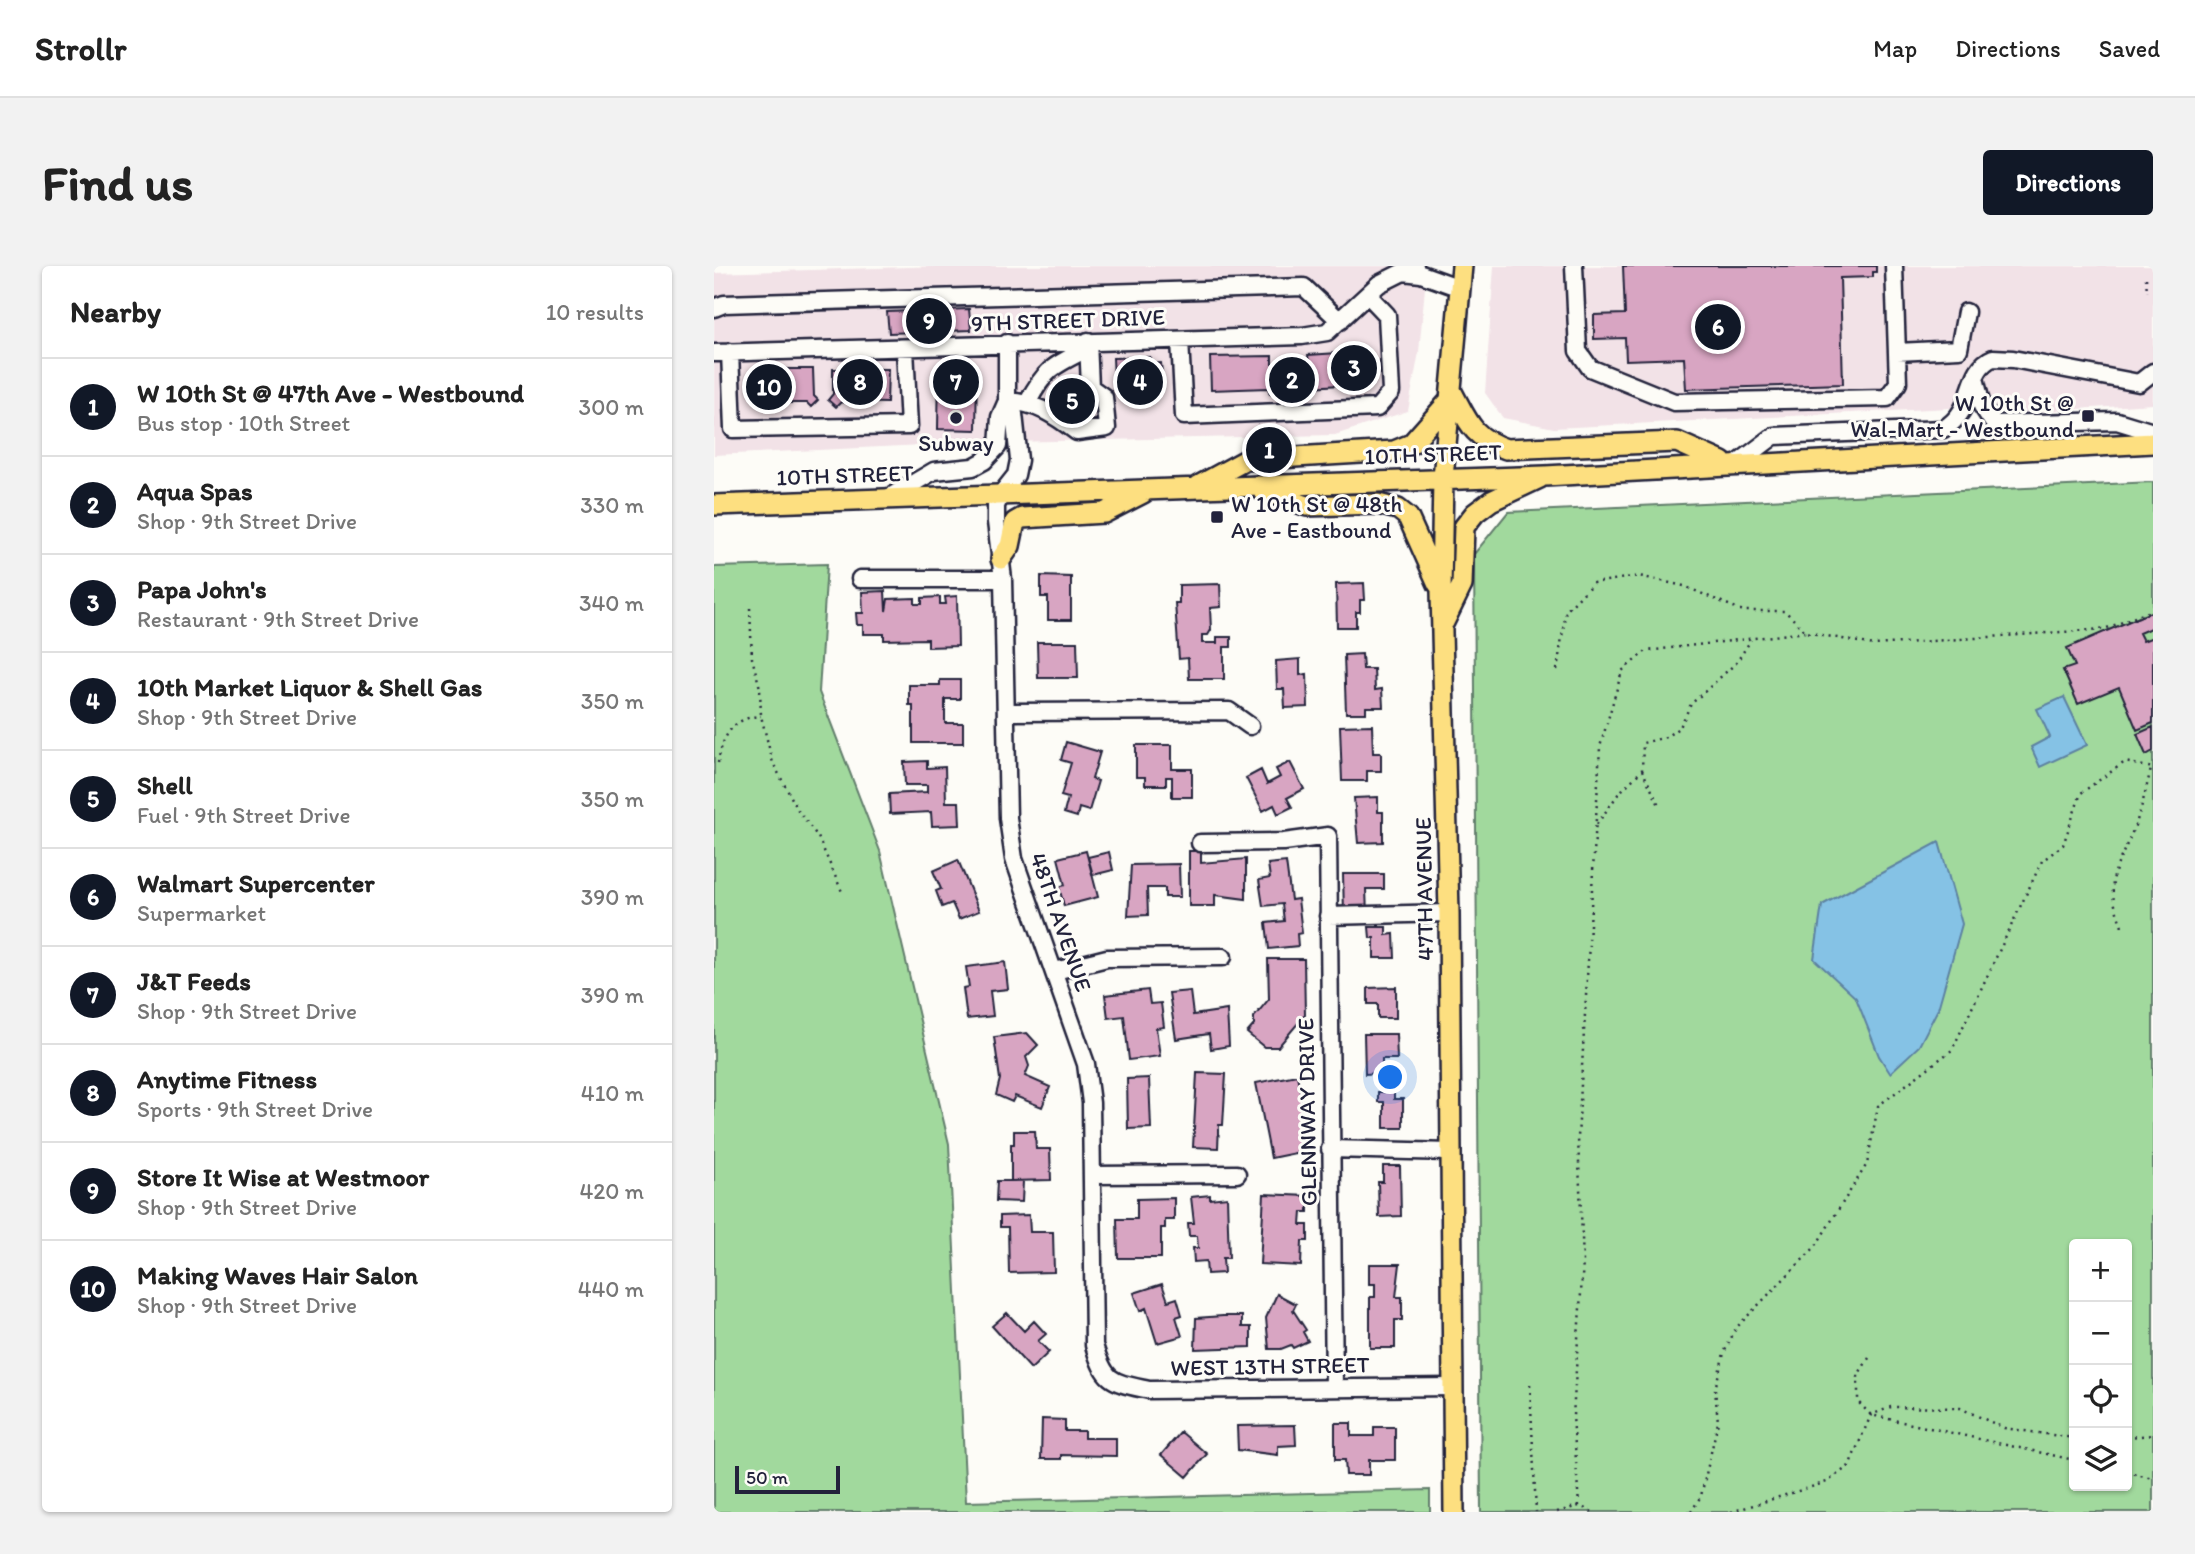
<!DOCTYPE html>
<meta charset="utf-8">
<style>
body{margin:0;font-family:Itim,sans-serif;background:#f2f2f2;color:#222}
.controls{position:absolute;right:21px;bottom:21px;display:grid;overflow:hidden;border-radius:7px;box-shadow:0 2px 5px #0004}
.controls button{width:63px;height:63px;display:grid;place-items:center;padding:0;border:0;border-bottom:2px solid #e0e0e0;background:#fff;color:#222;font:35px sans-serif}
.scale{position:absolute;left:21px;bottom:18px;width:105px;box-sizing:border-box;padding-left:7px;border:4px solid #22223b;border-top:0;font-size:19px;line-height:24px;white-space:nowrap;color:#22223b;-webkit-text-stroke:5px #fdfcf7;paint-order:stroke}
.you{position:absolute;left:677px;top:812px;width:24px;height:24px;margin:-18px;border:5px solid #fff;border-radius:50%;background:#1a73e8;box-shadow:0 0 0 10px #1a73e833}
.badge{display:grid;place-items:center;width:46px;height:46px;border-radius:50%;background:#111827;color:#fff;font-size:23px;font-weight:700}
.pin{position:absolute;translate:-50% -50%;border:4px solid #fff;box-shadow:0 2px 7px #0006}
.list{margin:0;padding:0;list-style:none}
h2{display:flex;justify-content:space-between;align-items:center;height:91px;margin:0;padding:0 28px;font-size:30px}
h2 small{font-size:23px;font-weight:400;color:#767676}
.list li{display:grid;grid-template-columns:46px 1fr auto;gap:21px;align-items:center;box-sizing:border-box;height:98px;padding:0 28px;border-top:2px solid #e0e0e0}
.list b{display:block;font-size:26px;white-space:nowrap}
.list p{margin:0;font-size:23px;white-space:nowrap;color:#767676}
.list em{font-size:23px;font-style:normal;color:#767676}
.icon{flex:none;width:38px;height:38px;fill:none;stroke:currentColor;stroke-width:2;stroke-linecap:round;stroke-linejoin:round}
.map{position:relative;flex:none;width:1439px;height:1246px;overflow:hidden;border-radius:7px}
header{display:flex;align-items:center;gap:42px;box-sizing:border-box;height:98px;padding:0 35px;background:#fff;border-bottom:2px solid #e0e0e0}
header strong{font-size:33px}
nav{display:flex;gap:38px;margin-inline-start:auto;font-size:24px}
.intro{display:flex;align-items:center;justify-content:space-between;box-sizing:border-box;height:168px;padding:0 42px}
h1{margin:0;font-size:49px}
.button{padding:18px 32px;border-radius:7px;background:#111827;color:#fff;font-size:24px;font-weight:700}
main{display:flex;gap:42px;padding:0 42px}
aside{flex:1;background:#fff;border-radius:7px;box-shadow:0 2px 5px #0004}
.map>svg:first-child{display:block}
.built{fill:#f2e2e7}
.green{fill:#a1d99d;stroke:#627e6c;stroke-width:2;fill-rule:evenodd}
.water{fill:#85c2e5;stroke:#5d82a1;stroke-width:2}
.building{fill:#d8a5c2;stroke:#22223b;stroke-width:2}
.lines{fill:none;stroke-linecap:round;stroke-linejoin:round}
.minor-casing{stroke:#22223b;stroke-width:21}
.major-casing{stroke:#22223b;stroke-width:24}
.path{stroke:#22223b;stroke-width:2.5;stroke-dasharray:2 5;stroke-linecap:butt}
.minor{stroke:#fdfcf7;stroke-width:16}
.major{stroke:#fddf80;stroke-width:19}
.poi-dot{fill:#22223b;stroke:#fdfcf7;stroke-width:2.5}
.labels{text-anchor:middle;stroke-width:6;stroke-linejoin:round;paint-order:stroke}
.street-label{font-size:23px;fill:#22223b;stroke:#fdfcf7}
.poi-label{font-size:23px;fill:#22223b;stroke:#fdfcf7;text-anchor:end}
</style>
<header>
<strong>Strollr</strong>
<nav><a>Map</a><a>Directions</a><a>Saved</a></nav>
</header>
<div class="intro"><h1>Find us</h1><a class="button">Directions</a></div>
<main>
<aside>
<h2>Nearby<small>10 results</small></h2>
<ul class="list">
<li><span class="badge">1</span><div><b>W 10th St @ 47th Ave - Westbound</b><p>Bus stop · 10th Street</p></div><em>300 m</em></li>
<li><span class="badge">2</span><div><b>Aqua Spas</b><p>Shop · 9th Street Drive</p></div><em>330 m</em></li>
<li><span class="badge">3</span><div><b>Papa John's</b><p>Restaurant · 9th Street Drive</p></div><em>340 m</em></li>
<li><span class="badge">4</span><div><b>10th Market Liquor &amp; Shell Gas</b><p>Shop · 9th Street Drive</p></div><em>350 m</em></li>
<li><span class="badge">5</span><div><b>Shell</b><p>Fuel · 9th Street Drive</p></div><em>350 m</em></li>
<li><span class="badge">6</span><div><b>Walmart Supercenter</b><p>Supermarket</p></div><em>390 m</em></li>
<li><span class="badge">7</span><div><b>J&amp;T Feeds</b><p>Shop · 9th Street Drive</p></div><em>390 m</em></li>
<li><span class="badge">8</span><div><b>Anytime Fitness</b><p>Sports · 9th Street Drive</p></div><em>410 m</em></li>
<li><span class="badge">9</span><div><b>Store It Wise at Westmoor</b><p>Shop · 9th Street Drive</p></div><em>420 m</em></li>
<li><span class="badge">10</span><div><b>Making Waves Hair Salon</b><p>Shop · 9th Street Drive</p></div><em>440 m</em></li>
</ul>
</aside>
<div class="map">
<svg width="1439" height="1246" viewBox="0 0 1439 1246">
<rect width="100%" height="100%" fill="#fdfcf7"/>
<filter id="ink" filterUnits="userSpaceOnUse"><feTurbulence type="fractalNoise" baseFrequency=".0143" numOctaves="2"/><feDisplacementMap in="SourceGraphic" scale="14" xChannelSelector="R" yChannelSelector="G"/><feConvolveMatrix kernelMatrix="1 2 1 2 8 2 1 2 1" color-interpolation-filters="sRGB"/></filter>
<g filter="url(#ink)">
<path class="built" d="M228,0H713L705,86L694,145L621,169L252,177L0,189V7Z
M780,0H1439V138L1301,147L1276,140L840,162L789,152L771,127Z"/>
<path class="green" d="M1439,216V1246H767L760,288L794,246ZM1360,978H1413V1220H1360Z
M113,298L105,426L166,585L235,878L252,1236L716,1224V1246H0V301Z"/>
<path class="water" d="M1350,431L1373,479L1326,501L1317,481L1336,471L1323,443Z
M1225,576L1248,658L1224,743L1205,780L1176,807L1165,790L1142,732L1100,693L1108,639Z"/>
<path class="building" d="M909,0H1162V6H1159V11L1126,12L1129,118L972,123L970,92L912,94L911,72L880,73V49L911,48Z
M255,43L257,64L175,67L173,46Z
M655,85V117L597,121V128H556L554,122L497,124L496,91L558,90V98L595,97L594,89Z
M436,91V98L447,97L449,119H436V136H414L413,123L400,112L399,92Z
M45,103H99L100,130L104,134L97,141L93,137H45Z
M119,103H174L173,137L127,136L122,141L114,134L119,128Z
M225,104H263L262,164L224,163Z
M327,310L357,311V354H334V331H327Z
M650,317L651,334H646V346H642V361H623L622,318Z
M506,318L507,341L496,342L497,364L494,369H488V377H503V371H517V381H510V413H475L474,392L465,393L461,337H465V319Z
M171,325L172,345L174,333L201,332V338H208V332L226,331V338H232L231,331L243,330L244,380L214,381V373L170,374V368H149V359H143L142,347H149L148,326Z
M1439,345V361L1425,367L1429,375L1439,371V457L1423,464L1405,421L1364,438L1349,404L1361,400L1353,382Z
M323,376H363L364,412H324Z
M648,388L649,403H660L661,424L668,423L669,441H652V447H632L630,389Z
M586,393V409L593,408L594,441L571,442L570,423H563L562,395Z
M226,414H246V433H231V457H249V477H199V439H195V419H226Z
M658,459L659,487H667V505H653V515H628L626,460Z
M1439,461V485L1432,489L1423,468Z
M352,476L386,486L378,513L384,515L375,545L365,542L363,551L350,547L354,532L347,530L357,497L347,494Z
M422,479H458V503H478V531H458V511H452V519H431V511H422Z
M213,495V502L231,501L232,536H245L246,559L218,560L217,546L176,548L175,528L213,526V519H191L190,496Z
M576,496L590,523L573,532L578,541L564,548L560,539L549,545L532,512L547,504L553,518L566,511L562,503Z
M664,531V546H669V576L644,577L640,532Z
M372,585L384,631L350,640L345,621L351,619L344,592Z
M475,585H487V597L532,593V633L501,629V640H475Z
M395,586L399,604L379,609L374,591Z
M244,594L265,645L245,653L238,637L228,641L222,625L227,623L219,605Z
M572,596L577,634L584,633L588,667L583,668L584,680L555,683L552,657L570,655L568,638L549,640L545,614L556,612L554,598Z
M465,598L466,631H451V622H433L434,649L414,650L417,599Z
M629,608H670V623H652L653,648H630Z
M655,661H672V669L680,668L681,692H660V672H656Z
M554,693H590L591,749L564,781H550L533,767L540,759V751L555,733Z
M291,696L294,723L276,725L279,750L253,753L249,722L255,721L252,701Z
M682,721V752H664V738H654V722Z
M434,724L436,738L447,737L450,761L442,762L446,790L415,794L410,750L394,752L391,729Z
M476,725L479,749L513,744L515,780L497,783L495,768L462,773L455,727Z
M313,767L324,779L312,791L315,800L311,810L336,821L328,841L301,830L298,836L282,829L286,813L280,771Z
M650,768H682L683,793H668V807L651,808Z
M483,807L512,808L509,859H505L504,882L479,881Z
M583,809L591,851L585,853L591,885L557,892L542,817Z
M435,812L437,862L414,863L413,813Z
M664,826H680V833H689V862H670V836H664Z
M300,865H321L322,883H336L337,914L297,915V878H300Z
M669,900H686L687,950L665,951L664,916H669Z
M283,915H309L308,936L282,935Z
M550,928L594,930V946H588L587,959H594V975H588L587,1000L546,998Z
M496,929V933L513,931L515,992H509L510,1007L493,1008L492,995L480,996L479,982H484L483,970H475L474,957H480L477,931Z
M460,932V954H451V962H447V992H404L403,953H423V933Z
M315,949L316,966H339L340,1006L295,1007L294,961H286V950Z
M655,998H686L682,1031H688V1054H681V1082H656V1031H661V1018H655Z
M448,1018L454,1035L463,1032L468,1049L462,1051L468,1070L443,1077L432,1042L426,1045L420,1027Z
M563,1028L582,1038L579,1044L592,1064L589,1066L594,1075L579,1082L577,1079L567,1083H555L552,1052Z
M293,1047L310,1065L320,1055L332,1068L324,1075L335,1086L317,1103L278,1060Z
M509,1050H528V1061H537V1081L481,1083L482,1052Z
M328,1153L351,1154V1165H370V1172H402V1190L347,1189V1193H327Z
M621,1157H637V1170H660V1161H681V1194H655V1209H632L631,1194H621Z
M581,1159L582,1179L564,1180V1189L524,1184L523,1160Z
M467,1166L493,1188L473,1211L447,1189Z"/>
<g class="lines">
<defs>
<path id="minor" d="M860,0L864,85L876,102L960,136L1173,132L1184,117L1180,0
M689,6L707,8L746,22
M0,42L10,38L590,21L626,55
M466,74L470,150L663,142L677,126L673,49L654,29
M16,86L19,163L195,160L191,83
M1183,86L1245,83L1252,46
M0,87L588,70L613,66L665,18L701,0
M1261,112L1268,140L1280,158L1403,155L1439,166
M293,135L300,148L305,194L302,209L287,228L282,240V256L289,313L294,552L300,593L372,798L377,837L380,1079C391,1117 398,1116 435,1124L739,1121
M293,135C323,137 339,148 363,166L393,162L390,131L376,121L374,75
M314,136C332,101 341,99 375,82
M1023,198L1060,170L1229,163C1263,144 1251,103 1279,92L1299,93L1425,117L1439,106
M174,232L220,205L259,201L270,195L284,180L286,151L293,135V77
M146,313H289
M293,446L515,445L536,460
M486,577L570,576L614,570L620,1122
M614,650L735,647
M341,705L393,692L509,691
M616,883L737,886
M378,909L523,908"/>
<path id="major" d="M737,124C754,155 757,171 792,183L963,176L1008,196
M484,220L532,194L680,185L697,178L736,134
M548,224L593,240L664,238L684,243L694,251L724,318
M0,239L831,210L1439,177
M287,293L296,280L301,256L308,252L390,247L429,227
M730,356L748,319L750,261L761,247L777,235L826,212
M740,1246L735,647L727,326L729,212L748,0"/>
</defs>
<use href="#minor" class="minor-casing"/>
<use href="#major" class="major-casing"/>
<path class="path" d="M1432,12L1433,26
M36,342L38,392L46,422L47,450L59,497L85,546L104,571L129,628
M843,404L852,345L879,317L925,310L970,320L1029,345H1071L1092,366L1160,379L1377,364L1393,362L1439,344
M4,497C8,471 18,451 47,450
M928,504L946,541
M883,558L905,527L928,504L929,477L952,471L966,461L977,438L1022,397L1037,374
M1408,660C1389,612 1402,606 1420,562C1428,543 1432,522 1437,503
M1155,1092L1144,1109V1136L1157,1149L1360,1194
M816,1119L822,1246
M1413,1171L1439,1169
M1413,1206L1439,1212
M865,1240L859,1150L869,996L864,872L886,481L908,405L932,385L1092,366
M843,1246L865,1240L879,1246
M977,1246L987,1230L1004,1156L1001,1123L1010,1087L1022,1062L1101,981L1153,898L1164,840L1238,784L1328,595L1349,579L1367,527L1411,496L1439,502
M1017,1246L1113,1216L1135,1200L1157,1149L1177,1141L1246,1142L1290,1162L1360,1172"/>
<use href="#minor" class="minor"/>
<use href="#major" class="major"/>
</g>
</g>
<g class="poi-dot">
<rect x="1367" y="143" width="14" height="14" rx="3.5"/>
<circle cx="242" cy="152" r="7"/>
<rect x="496" y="244" width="14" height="14" rx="3.5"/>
</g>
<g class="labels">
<g class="street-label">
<text transform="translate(354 54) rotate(-2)" y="8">9TH STREET DRIVE</text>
<text transform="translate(719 188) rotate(-2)" y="8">10TH STREET</text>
<text transform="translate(131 209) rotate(-2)" y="8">10TH STREET</text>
<text transform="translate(710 623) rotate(-91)" y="8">47TH AVENUE</text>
<text transform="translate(347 656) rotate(71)" y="8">48TH AVENUE</text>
<text transform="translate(593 846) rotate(-91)" y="8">GLENNWAY DRIVE</text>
<text transform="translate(556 1100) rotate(-1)" y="8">WEST 13TH STREET</text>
</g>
<g class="poi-label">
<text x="1360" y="145">W 10th St @<tspan x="1360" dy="26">Wal-Mart - Westbound</tspan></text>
<text x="242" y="185" text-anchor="middle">Subway</text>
<text x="517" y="246" text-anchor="start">W 10th St @ 48th<tspan x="517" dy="26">Ave - Eastbound</tspan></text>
</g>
</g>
</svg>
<div class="controls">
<button>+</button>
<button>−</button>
<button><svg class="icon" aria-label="locate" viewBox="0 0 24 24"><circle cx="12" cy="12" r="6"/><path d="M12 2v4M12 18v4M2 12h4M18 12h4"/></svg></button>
<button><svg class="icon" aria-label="layers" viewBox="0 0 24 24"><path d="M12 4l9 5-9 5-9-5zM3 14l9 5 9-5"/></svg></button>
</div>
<div class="scale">50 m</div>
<div class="you"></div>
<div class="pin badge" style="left:555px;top:184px">1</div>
<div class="pin badge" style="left:578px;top:114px">2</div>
<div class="pin badge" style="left:640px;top:102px">3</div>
<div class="pin badge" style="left:426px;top:116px">4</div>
<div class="pin badge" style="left:358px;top:135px">5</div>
<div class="pin badge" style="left:1004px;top:61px">6</div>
<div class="pin badge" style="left:242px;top:116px">7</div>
<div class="pin badge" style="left:146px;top:116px">8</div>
<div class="pin badge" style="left:215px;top:55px">9</div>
<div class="pin badge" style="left:55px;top:121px">10</div>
</div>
</main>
